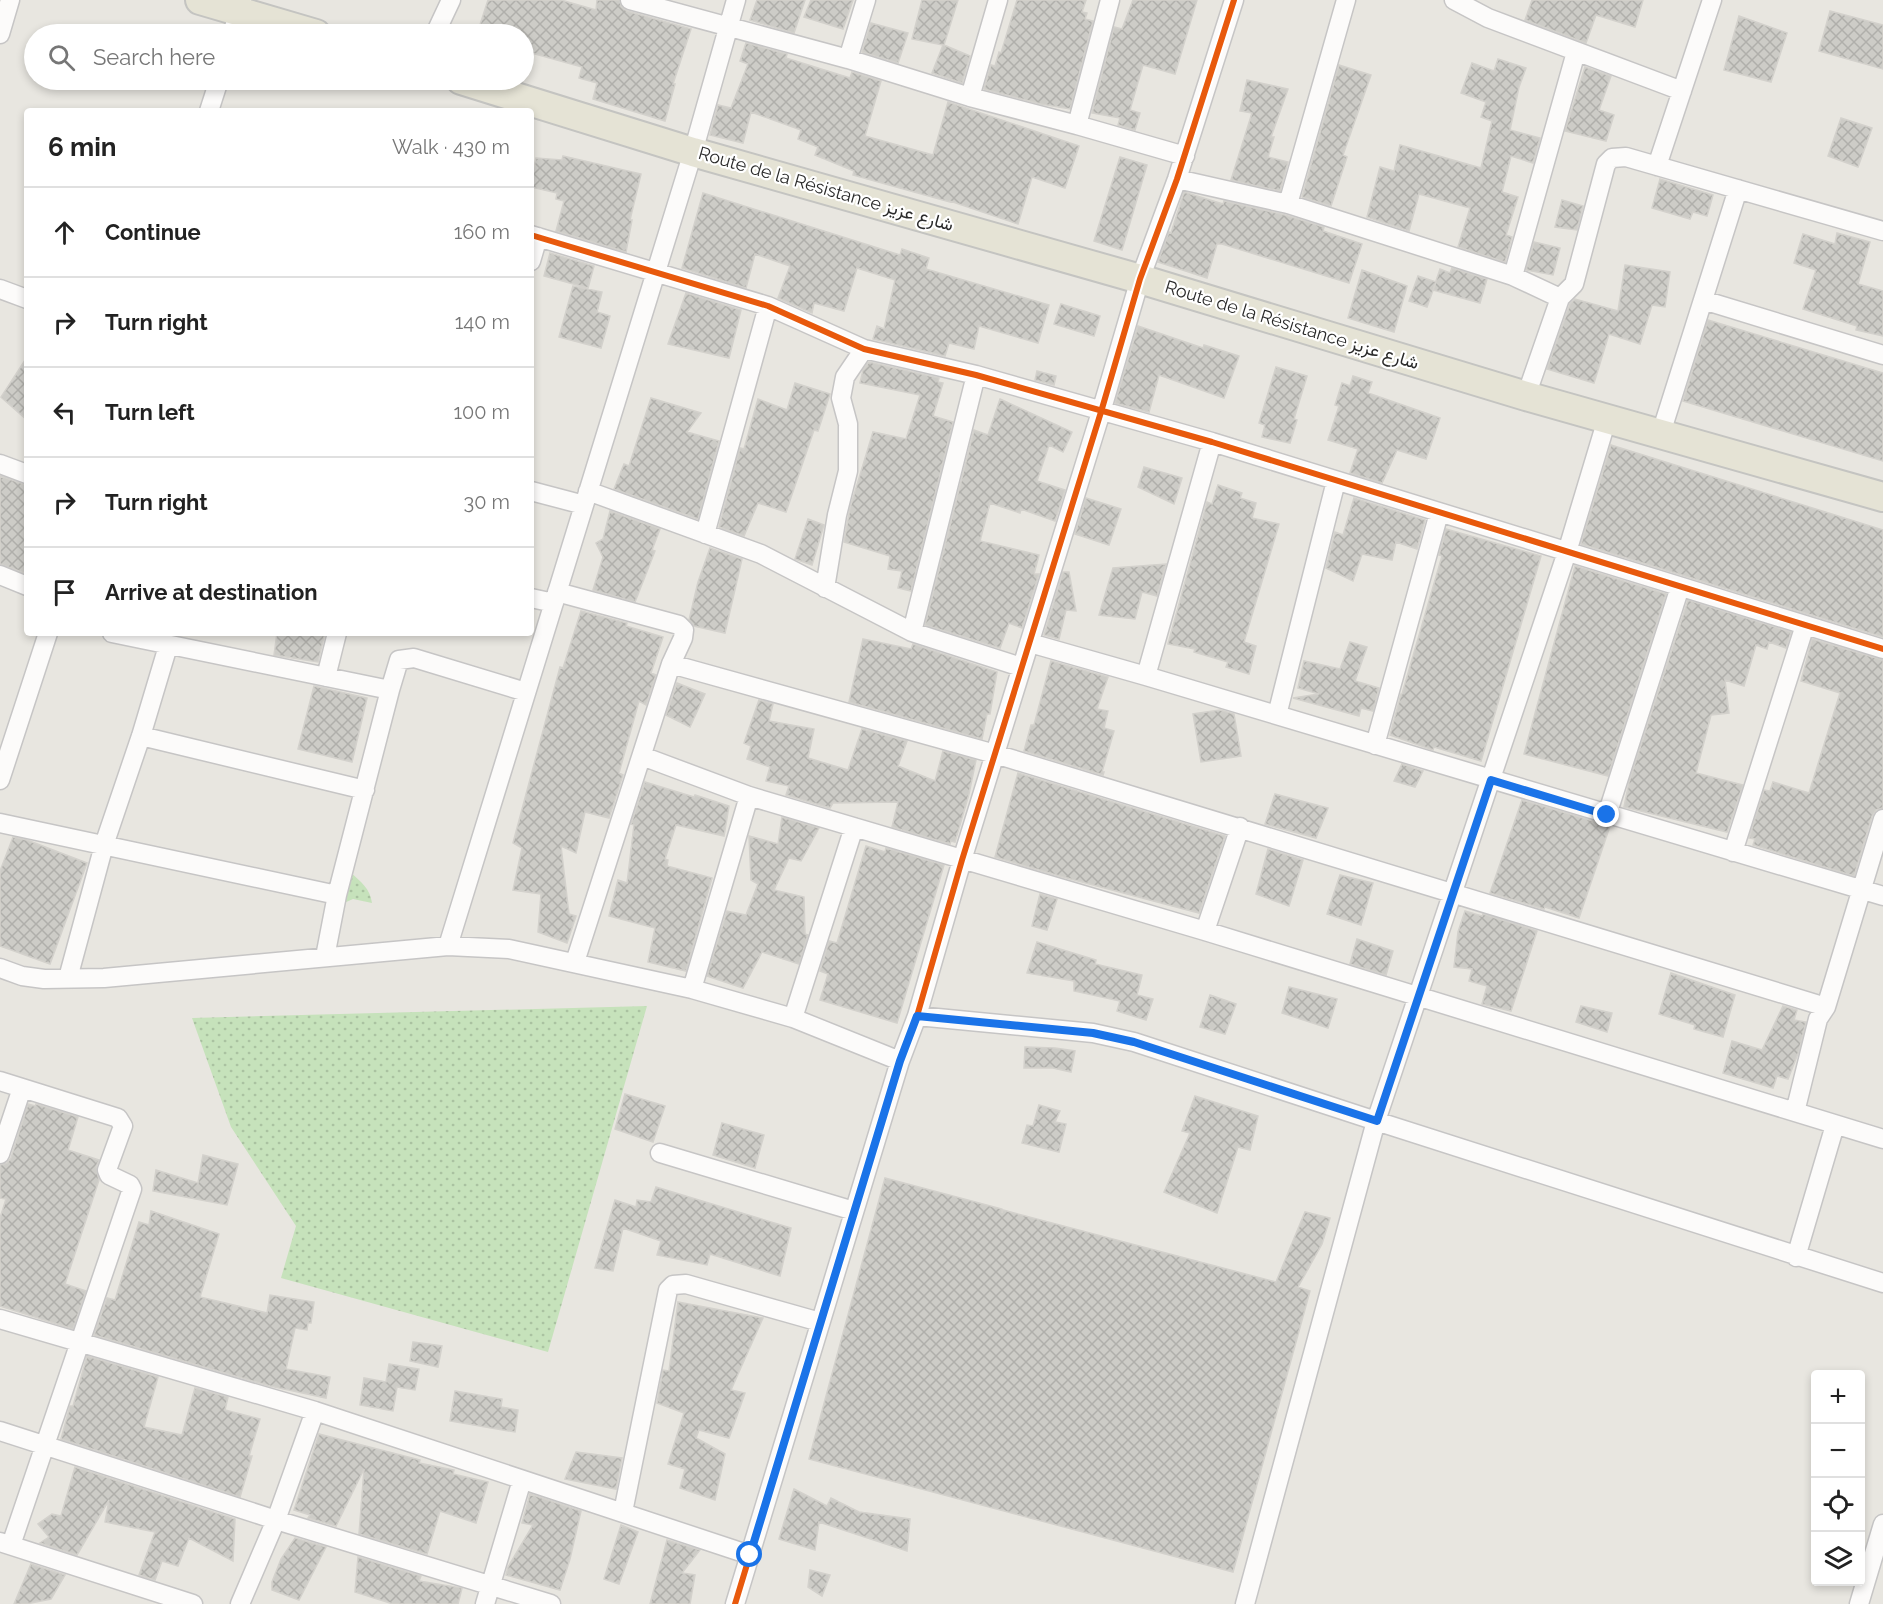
<!DOCTYPE html>
<meta charset="utf-8">
<style>
body{margin:0;font-family:Raleway,Vazirmatn,sans-serif;background:#f6f6f6;color:#222}
.controls{position:absolute;right:18px;bottom:18px;display:grid;overflow:hidden;border-radius:6px;box-shadow:0 3px 9px #0003}
.controls button{width:54px;height:54px;display:grid;place-items:center;padding:0;border:0;border-bottom:2px solid #e0e0e0;background:#fff;color:#222;font:30px sans-serif}
.stop{position:absolute;width:18px;height:18px;margin:-14px;border:4px solid #1a73e8;border-radius:50%;background:#fff}
.stop.end{background:#1a73e8;border-color:#fff;box-shadow:0 2px 6px #0008}
.list{margin:0;padding:0;list-style:none}
h2{display:flex;justify-content:space-between;align-items:center;height:78px;margin:0;padding:0 24px;font-size:26px}
h2 small{font-size:20px;font-weight:400;color:#767676}
.list li{display:grid;grid-template-columns:39px 1fr auto;gap:18px;align-items:center;box-sizing:border-box;height:90px;padding:0 24px;border-top:2px solid #e0e0e0}
.list b{display:block;font-size:22px;white-space:nowrap}
.list em{font-size:20px;font-style:normal;color:#767676}
.icon{flex:none;width:33px;height:33px;fill:none;stroke:currentColor;stroke-width:2;stroke-linecap:round;stroke-linejoin:round}
.map{position:relative;flex:none;width:1883px;height:1604px;overflow:hidden}
.search{position:absolute;background:#fff;box-shadow:0 3px 9px #0003;left:24px;top:24px;width:510px;height:66px;display:flex;align-items:center;gap:15px;box-sizing:border-box;padding:0 21px;border-radius:33px;color:#767676;font-size:22px}
.panel{position:absolute;background:#fff;box-shadow:0 3px 9px #0003;left:24px;top:108px;width:510px;height:528px;border-radius:6px}
.map>svg:first-child{display:block}
.grass{fill:url(#grass-dots)}
.building{fill:url(#building-cross-hatch);stroke:#d3d1cc;stroke-width:1.5}
.lines{fill:none;stroke-linecap:round;stroke-linejoin:round}
.street-casing{stroke:#c6c5c5;stroke-width:21}
.primary-casing{stroke:#c4c4c1;stroke-width:32}
.street{stroke:#fcfbfa;stroke-width:18}
.primary{stroke:#e5e3d5;stroke-width:28}
.cycleway-casing{stroke:#fff;stroke-width:10}
.cycleway{stroke:#e8590c;stroke-width:6}
.route{stroke:#1a73e8;stroke-width:8}
.labels{text-anchor:middle;stroke-width:4.5;stroke-linejoin:round;paint-order:stroke}
.street-label{font-size:18px;fill:#2a2a2a;stroke:#fff}
</style>
<div class="map">
<svg width="1883" height="1604" viewBox="0 0 1883 1604">
<defs>
<pattern id="grass-dots" width="8" height="8" patternUnits="userSpaceOnUse" patternTransform="scale(1.5)"><rect width="8" height="8" fill="#c6e2bb"/><path d="M2 2h.1M6 6h.1" fill="none" stroke="#aac2a1" stroke-width="1.8" stroke-linecap="round"/></pattern>
<pattern id="building-cross-hatch" width="8" height="8" patternUnits="userSpaceOnUse" patternTransform="scale(1.5)"><rect width="8" height="8" fill="#cdccc7"/><path d="M0 0l8 8M0 8l8-8" fill="none" stroke="#b0afab"/></pattern>
</defs>
<rect width="100%" height="100%" fill="#e8e6e0"/>
<path class="grass" d="M350,872C361,882 370,888 372,903L353,899L344,903L328,889L332,876Z
M647,1006L548,1352L281,1278L296,1226L231,1127L192,1018Z"/>
<path class="building" d="M488,0H561L596,10L597,0H619L622,7L627,11L691,29L673,84H675L665,121L593,99L597,83L579,78L582,67L524,51V34H477Z
M757,0H805L794,33L750,20Z
M811,0H853L843,29L804,17Z
M922,0H958L944,45L970,56L962,83L932,73L943,45L912,39Z
M1017,0H1086L1082,12L1087,13L1085,19L1093,21L1070,109L1041,104L984,89L991,65L995,66L999,52L1001,53Z
M1133,0H1197L1175,74L1143,65L1130,110L1140,113L1135,130L1118,125L1120,118L1092,113L1114,27L1122,29Z
M1532,0H1643L1635,27L1596,15L1586,43L1525,20Z
M1830,11L1883,25V69L1819,51Z
M1739,16L1787,33L1771,82L1724,70Z
M871,23L908,33L898,63L862,52Z
M746,43L787,54L786,58L850,78L852,72L881,81L865,136L933,155L948,102L1079,146L1065,188L1032,177L1018,224L950,201V202L853,175L854,171L815,155L818,147L798,139L801,130L751,112L743,143L710,135L718,105L731,108L748,64L740,61Z
M1498,59L1526,68L1519,87L1510,130L1540,138L1533,163L1511,156L1502,192L1518,197L1506,235L1512,237L1505,262L1458,247L1470,208L1419,194L1409,231L1367,217L1380,167L1394,171L1400,145L1481,168L1492,121L1481,117L1486,102L1461,93L1472,63L1494,71Z
M1339,65L1371,75L1343,155L1347,157L1331,206L1302,197Z
M1585,67L1611,76L1599,110L1614,115L1606,141L1565,131Z
M1247,80L1288,89L1271,137H1274L1268,157L1288,162L1280,191L1231,180L1252,113L1240,111Z
M1841,118L1872,128L1858,167L1828,156Z
M563,156L641,174L630,220H632L626,252L556,231L564,201L556,199L557,193L531,187V179L536,158L562,160Z
M1120,157L1147,165L1122,250L1094,241Z
M1660,179L1713,195L1707,216L1693,212L1690,219L1652,208Z
M1184,192L1223,204L1224,201L1285,215L1324,227L1323,231L1362,244L1349,283L1222,244H1217L1207,278L1158,262L1169,232L1171,233Z
M703,193L900,255L902,249L929,258L926,269L1049,305L1038,343L979,326L974,349L949,343L945,356L873,339L877,326L884,329L895,280L857,268L844,311L814,303L812,313L778,298L790,266L755,254L746,288L682,268Z
M1562,200L1583,206L1577,230L1555,227Z
M1837,233L1870,242L1858,284L1883,291V336L1856,330L1857,326L1803,309L1816,270L1794,263L1803,234L1835,244Z
M1534,242L1560,248L1553,275L1526,270Z
M550,253L594,266L588,288L544,276Z
M1625,265L1670,272L1665,307L1652,305L1640,344L1609,334L1594,383L1547,369L1570,304L1575,299L1618,311Z
M1452,268L1487,279L1480,303L1433,290L1440,269L1450,273Z
M1362,270L1407,286L1394,332L1348,318Z
M1418,276L1436,282L1427,307L1409,301Z
M573,286L602,292L597,312L610,316L601,348L559,337Z
M686,293L741,310L729,358L668,344Z
M1061,304L1100,316L1094,336L1054,324Z
M1708,320L1883,373V461L1683,401Z
M1138,326L1203,348L1204,345L1239,356L1224,398L1159,375L1149,412L1115,403Z
M27,357V420L1,397Z
M869,362L939,378L938,382L943,383L933,416L953,422L911,591L898,588L902,571L888,569L890,556L844,542L850,508L873,432L906,439L920,395L860,383L863,370Z
M1276,367L1307,376L1294,419L1297,420L1290,443L1262,437L1265,425L1259,423Z
M1037,371L1056,376L1054,385L1035,380Z
M1353,376L1372,382L1368,393L1440,418L1426,459L1397,450L1382,483L1350,473L1358,449L1328,440L1339,406L1335,405L1342,383L1350,386Z
M795,383L830,394L818,431L814,430L786,512L758,503L744,536L719,527L740,448L744,449L758,399L787,410Z
M651,398L701,413L687,432L719,441L698,519L614,489L624,464L629,466Z
M1000,399L1072,432L1063,452L1049,445L1037,481L1065,490L1055,521L1021,509L1020,513L990,503L980,541L1039,555L1034,574H1039L1022,628L1009,623L1000,648L925,625L974,430L988,435Z
M1611,445L1883,530V637L1581,544Z
M1144,467L1182,478L1174,504L1138,487Z
M0,476L27,485V574L0,564Z
M1218,485L1242,493L1240,498L1256,503L1252,518L1279,524L1244,642L1256,646L1249,674L1226,667L1228,662L1194,652L1195,649L1168,644L1207,502L1212,504Z
M1086,498L1121,509L1109,545L1075,534Z
M1354,498L1425,520L1417,549L1396,542L1392,560L1362,554L1353,581L1326,568L1335,532L1343,535Z
M610,511L660,529L652,550L655,551L635,602L593,590L603,557L596,543L603,539Z
M808,519L824,525L812,565L795,559Z
M1446,529L1541,556L1481,761L1434,747L1433,750L1390,735L1401,694H1402L1442,556L1439,555Z
M710,548L742,559L725,633L694,626L689,620L698,582Z
M1166,564L1157,596L1142,592L1135,619L1099,615L1113,568Z
M1575,566L1666,594L1608,776L1524,754Z
M1063,572H1069L1076,611L1066,610L1059,639L1044,635Z
M1688,600L1791,632L1786,648L1769,642L1767,649L1756,645L1744,686L1725,680L1729,713L1711,715L1696,773L1743,785L1727,832L1624,807L1629,782Z
M581,611L627,623L626,626L663,637L651,673L656,675L646,705L639,701L619,773L623,775L609,818L585,812L576,853L561,846L569,914L576,916L567,943L538,932L541,894L513,890L522,848L513,843L560,667L563,668Z
M277,633H325L318,662L274,655Z
M863,639L911,649L913,644L997,672L990,714H987L982,739L849,702Z
M1812,639L1883,660V808L1876,810L1872,816L1854,876L1753,845L1755,839L1749,838L1764,790L1770,791L1773,782L1809,793L1840,693L1801,681Z
M1350,642L1367,647L1355,681L1379,688L1373,711L1361,708L1359,716L1293,698L1319,694L1298,688L1304,661L1340,669Z
M1051,661L1108,677L1097,709L1108,711L1104,728L1114,731L1102,772H1104L1103,775L1024,751L1031,725H1034Z
M677,683L705,694L690,727L666,715Z
M314,686L367,698L352,762L298,749Z
M759,700L773,704L769,721L814,729L808,758L848,770L862,729L907,741L898,766L935,781L943,751L976,760L969,794L955,842L951,841L950,844L892,827L898,802L833,803L830,808L786,795L789,786L766,781L770,767L747,759L751,746L744,743Z
M1220,710L1234,714L1241,756L1201,762L1193,714Z
M1402,764L1423,771L1415,787L1394,781Z
M1018,773L1225,836L1199,913L1063,877L995,857Z
M645,782L694,797L695,795L729,806L724,836L676,825L665,859L668,860L667,866L712,878L686,971L648,962L655,928L609,916L618,880L627,883L634,825L631,824Z
M1275,794L1328,808L1316,838L1265,824Z
M1522,800L1610,826L1579,918L1545,907L1544,909L1490,893Z
M782,817L819,828L801,861L789,858L774,890L804,897L805,934L808,935L799,964L762,952L743,988L707,976L727,911L746,915L758,884L751,880L749,836L778,844Z
M13,837L27,840L87,863L50,964L0,946V871Z
M866,846L885,852L886,848L944,865L897,1023L820,1000L828,974L820,971L829,941L837,943Z
M1268,849L1303,860L1289,906L1256,894Z
M1340,875L1373,883L1361,925L1327,914Z
M1040,894L1057,899L1047,930L1032,926Z
M1465,911L1482,916L1483,914L1537,931L1511,1011L1482,1004L1487,986L1469,981L1472,969L1454,967L1458,932Z
M1357,939L1393,951L1386,975L1350,964Z
M1037,942L1096,960L1095,964L1142,975L1137,995L1153,999L1146,1020L1117,1011L1120,1001L1074,991V981L1027,973Z
M1671,973L1735,995L1723,1037L1694,1029L1695,1025L1659,1014Z
M1289,987L1337,999L1328,1028L1282,1013Z
M1210,995L1236,1004L1225,1034L1200,1027Z
M1581,1006L1612,1013L1607,1032L1576,1022Z
M1783,1006L1797,1010L1794,1020L1806,1022L1799,1051L1788,1079L1777,1076L1773,1088L1723,1073L1732,1041L1762,1050Z
M1025,1047L1055,1048L1075,1051L1071,1072L1053,1068H1024Z
M625,1094L665,1106L653,1142L615,1129Z
M1195,1096L1258,1116L1250,1150L1238,1147L1217,1213L1164,1192L1190,1133L1182,1131Z
M28,1104L35,1106L36,1104L78,1117L68,1150L99,1160L96,1167L99,1180L65,1284L86,1291L73,1329L0,1306V1218L6,1199L0,1198V1165L7,1163L11,1158Z
M1039,1105L1060,1111L1055,1122L1066,1124L1059,1152L1022,1143L1027,1125L1033,1126Z
M722,1123L764,1135L755,1168L713,1155Z
M203,1155L238,1164L227,1205L153,1191L156,1170L198,1183Z
M885,1178L1002,1209V1213L1003,1210L1276,1282L1305,1212L1330,1218L1322,1244L1298,1287L1310,1291L1233,1572L809,1459Z
M656,1187L791,1228L780,1276L710,1254L707,1265L657,1255L661,1241L623,1228L613,1271L595,1268L615,1200L636,1207L637,1200L651,1202Z
M151,1211L219,1234L200,1297L267,1313L270,1295L314,1302L311,1323H308L307,1330L295,1328L286,1369L330,1377L326,1398L270,1386L94,1335L107,1298L115,1300L139,1222L149,1225Z
M678,1302L763,1318L731,1390L745,1393L729,1438L699,1430L696,1438L725,1454L715,1500L680,1488L685,1469L668,1464L684,1413L657,1403L663,1370L669,1371Z
M413,1342L442,1346L438,1367L410,1361Z
M87,1356L158,1377L144,1427L182,1435L195,1388L228,1397L225,1410L260,1419L249,1456H252L240,1497L61,1439L70,1406H73Z
M389,1364L419,1369L415,1390L397,1387L393,1411L360,1405L364,1378L386,1382Z
M455,1391L502,1399L501,1407L518,1410L515,1432L450,1421Z
M319,1434L420,1460L419,1463L454,1470L453,1474L488,1482L476,1523L440,1511L427,1554L359,1534L364,1469L336,1526L308,1518L310,1515L294,1510Z
M576,1452L622,1458L616,1489L565,1479Z
M75,1467L235,1519L233,1561L189,1538L178,1566L162,1561L155,1580L139,1575L155,1532L105,1522L109,1500L77,1555L40,1543L49,1537L38,1524L52,1514L61,1516Z
M794,1489L827,1506L831,1498L859,1512L910,1519L907,1551L819,1522L815,1550L779,1539Z
M530,1494L581,1511L570,1559L560,1590L506,1575L508,1567L533,1525L522,1523Z
M621,1525L638,1532L619,1584L604,1579Z
M295,1538L326,1547L299,1600L272,1590V1582L281,1559Z
M667,1540L700,1550L682,1573L695,1575L690,1604H650Z
M358,1557L421,1576L419,1581L462,1588L458,1604H393L355,1592Z
M31,1564L65,1575L51,1599L26,1604H14Z
M810,1570L830,1575L822,1596L808,1587Z"/>
<g class="lines">
<defs>
<path id="street" d="M630,0L848,59L970,97L1077,125L1185,156
M1454,0L1488,18L1682,91
M0,34L10,0
M232,34L242,2
M435,34L451,0
M848,59L866,0
M970,97L998,0
M209,111L219,80
M1077,125L1110,0
M1657,166L1712,0
M1177,179L1288,204L1513,276L1560,298
M1288,204L1346,0
M531,235L768,306L864,349L976,375L1212,442L1883,649
M531,261L538,237
M1513,276L1576,52
M0,289L27,299
M1703,300L1883,355
M1526,396L1560,298L1574,284L1606,164L1612,158L1626,157L1883,231
M1661,433L1738,189
M0,464L27,474
M531,491L584,505
M588,491L761,554L912,632L1021,667
M705,534L768,306
M0,575L27,586
M825,588L837,515L848,471V424L841,398L845,377L864,349
M557,592L679,625L684,630L683,638L671,664L575,962
M531,598L554,603
M912,632L976,375
M112,633L390,690
M1030,643L1146,676L1883,896
M671,664L995,754L1826,1007
M1146,676L1212,442
M326,677L337,633
M1277,715L1336,481
M141,736L365,790
M1375,745L1439,513
M642,756L749,796L1205,931L1883,1139
M0,780L48,633
M1607,815L1680,587
M0,823L337,895
M1733,852L1805,625
M1205,931L1240,827
M448,946L693,152L736,0
M325,957L337,895L390,690L399,660L414,658L526,692
M0,968L22,976L44,979L104,978L448,946L509,949L692,989L793,1018L900,1061
M68,978L104,845L141,736L168,646
M692,989L749,796
M917,1016L1093,1033L1134,1042L1376,1121L1567,552L1607,419
M793,1018L854,827
M0,1081L118,1118L123,1126L107,1170L109,1175L130,1185L132,1189L11,1545
M1795,1112L1818,1019L1826,1007L1883,819
M660,1153L854,1211
M0,1154L22,1088
M1796,1257L1835,1125
M0,1319L315,1411L750,1555
M0,1431L276,1520L551,1604
M623,1512L668,1290L673,1285L686,1284L820,1322
M0,1542L193,1604
M240,1604L276,1520L315,1411
M485,1604L522,1480
M735,1604L900,1061L917,1016L962,860L1101,412L1140,279L1177,179L1234,0
M1245,1604L1376,1121L1883,1283
M1859,1604L1883,1524"/>
<path id="primary" d="M200,0L316,34
M461,80L693,152L1140,279L1526,396L1883,497"/>
</defs>
<use href="#street" class="street-casing"/>
<use href="#primary" class="primary-casing"/>
<use href="#street" class="street"/>
<use href="#primary" class="primary"/>
<defs>
<path id="cycleway" d="M531,235L768,306L864,349L976,375L1212,442L1883,649
M735,1604L900,1061L917,1016L962,860L1101,412L1140,279L1177,179L1234,0"/>
</defs>
<use href="#cycleway" class="cycleway-casing"/>
<use href="#cycleway" class="cycleway"/>
</g>
<g class="lines">
<path class="route" d="M750,1555L900,1061L917,1016L1093,1033L1134,1042L1377,1121L1491,780L1607,815"/>
</g>
<g class="labels">
<g class="street-label">
<text transform="translate(826 189) rotate(16)" y="6">Route de la Résistance شارع عزيز</text>
<text transform="translate(1292 325) rotate(17)" y="6">Route de la Résistance شارع عزيز</text>
</g>
</g>
</svg>
<div class="controls">
<button>+</button>
<button>−</button>
<button><svg class="icon" aria-label="locate" viewBox="0 0 24 24"><circle cx="12" cy="12" r="6"/><path d="M12 2v4M12 18v4M2 12h4M18 12h4"/></svg></button>
<button><svg class="icon" aria-label="layers" viewBox="0 0 24 24"><path d="M12 4l9 5-9 5-9-5zM3 14l9 5 9-5"/></svg></button>
</div>
<div class="stop" style="left:750px;top:1555px"></div>
<div class="stop end" style="left:1607px;top:815px"></div>
<div class="search"><svg class="icon" aria-label="search" viewBox="0 0 24 24"><circle cx="10" cy="10" r="6"/><path d="M15 15l6 6"/></svg>Search here</div>
<section class="panel">
<h2>6 min<small>Walk · 430 m</small></h2>
<ul class="list">
<li><svg class="icon" aria-label="ahead" viewBox="0 0 24 24"><path d="M12 20V5M6 11l6-6 6 6"/></svg><div><b>Continue</b></div><em>160 m</em></li>
<li><svg class="icon" aria-label="right" viewBox="0 0 24 24"><path d="M7 20v-9h11M14 6l5 5-5 5"/></svg><div><b>Turn right</b></div><em>140 m</em></li>
<li><svg class="icon" aria-label="left" viewBox="0 0 24 24"><path d="M17 20v-9H6M10 6l-5 5 5 5"/></svg><div><b>Turn left</b></div><em>100 m</em></li>
<li><svg class="icon" aria-label="right" viewBox="0 0 24 24"><path d="M7 20v-9h11M14 6l5 5-5 5"/></svg><div><b>Turn right</b></div><em>30 m</em></li>
<li><svg class="icon" aria-label="arrive" viewBox="0 0 24 24"><path d="M6 21V4h12l-3 4 3 4H6"/></svg><div><b>Arrive at destination</b></div></li>
</ul>
</section>
</div>
